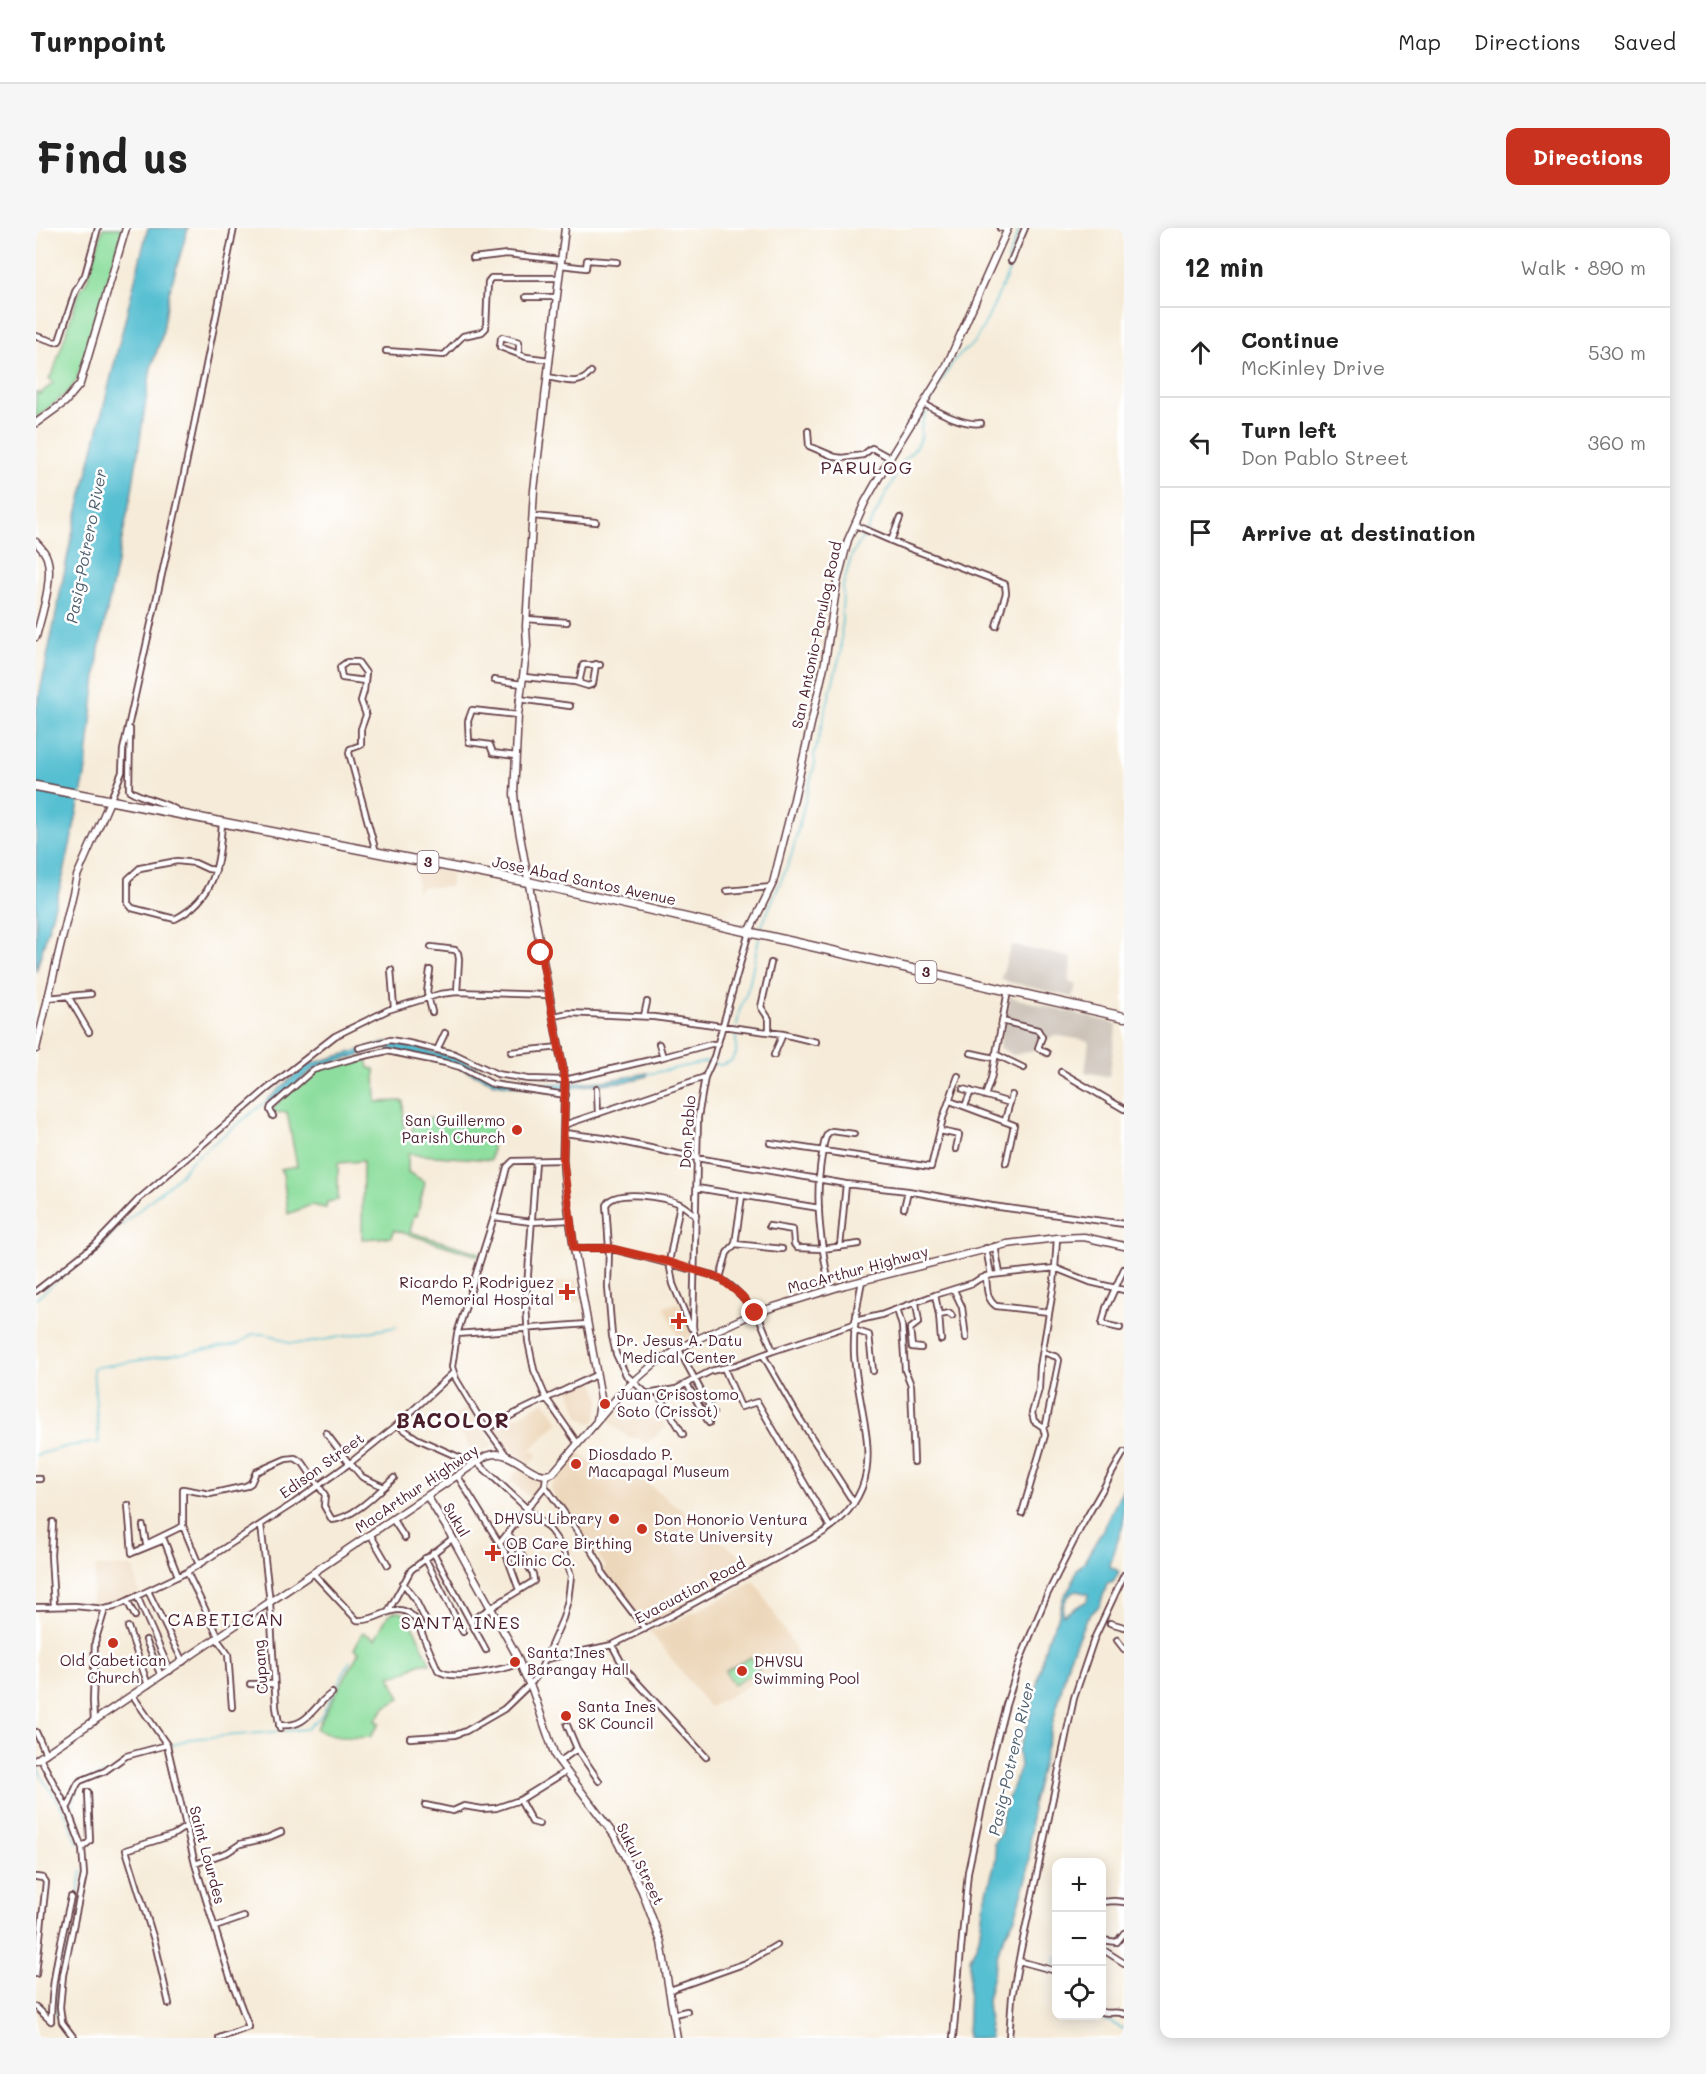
<!DOCTYPE html>
<meta charset="utf-8">
<style>
body{margin:0;font-family:Mali,sans-serif;background:#f6f6f6;color:#222}
.controls{position:absolute;right:18px;bottom:18px;display:grid;overflow:hidden;border-radius:12px;box-shadow:0 3px 15px #0003}
.controls button{width:54px;height:54px;display:grid;place-items:center;padding:0;border:0;border-bottom:2px solid #e0e0e0;background:#fff;color:#222;font:30px sans-serif}
.stop{position:absolute;width:18px;height:18px;margin:-14px;border:4px solid #c8321e;border-radius:50%;background:#fff}
.stop.end{background:#c8321e;border-color:#fff;box-shadow:0 2px 6px #0008}
.list{margin:0;padding:0;list-style:none}
h2{display:flex;justify-content:space-between;align-items:center;height:78px;margin:0;padding:0 24px;font-size:26px}
h2 small{font-size:20px;font-weight:400;color:#767676}
.list li{display:grid;grid-template-columns:39px 1fr auto;gap:18px;align-items:center;box-sizing:border-box;height:90px;padding:0 24px;border-top:2px solid #e0e0e0}
.list b{display:block;font-size:22px;white-space:nowrap}
.list p{margin:0;font-size:20px;white-space:nowrap;color:#767676}
.list em{font-size:20px;font-style:normal;color:#767676}
.icon{flex:none;width:33px;height:33px;fill:none;stroke:currentColor;stroke-width:2;stroke-linecap:round;stroke-linejoin:round}
.map{position:relative;flex:none;width:1088px;height:1810px;overflow:hidden;border-radius:12px}
header{display:flex;align-items:center;gap:36px;box-sizing:border-box;height:84px;padding:0 30px;background:#fff;border-bottom:2px solid #e0e0e0}
header strong{font-size:28px}
nav{display:flex;gap:33px;margin-inline-start:auto;font-size:21px}
.intro{display:flex;align-items:center;justify-content:space-between;box-sizing:border-box;height:144px;padding:0 36px}
h1{margin:0;font-size:42px}
.button{padding:15px 27px;border-radius:12px;background:#c8321e;color:#fff;font-size:21px;font-weight:700}
main{display:flex;gap:36px;padding:0 36px}
aside{flex:1;background:#fff;border-radius:12px;box-shadow:0 3px 15px #0003}
.map>svg:first-child{display:block}
.built{fill:#edd7ba}
.industrial{fill:#ccc2b8}
.green{fill:#8dde9e;stroke:#6c7e64;stroke-width:1.5}
.water{fill:#56bfd2;stroke:#506f7e;stroke-width:1.5;fill-rule:evenodd}
.lines{fill:none;stroke-linecap:round;stroke-linejoin:round}
.stream{stroke:#56bfd2;stroke-width:1.5}
.street-casing{stroke:#643e45;stroke-width:8}
.secondary-casing{stroke:#643e45;stroke-width:9}
.highway-casing{stroke:#643e45;stroke-width:11}
.street{stroke:#fff;stroke-width:4.5}
.secondary{stroke:#fff;stroke-width:6}
.highway{stroke:#fff;stroke-width:8}
.route{stroke:#c8321e;stroke-width:8}
.poi-dot{fill:#c8321e;stroke:#fff;stroke-width:2}
.labels{text-anchor:middle;stroke-width:5;stroke-linejoin:round;paint-order:stroke}
.shield{fill:#fff;stroke:#80626b;stroke-width:1.5}
.shield-label{font-size:14px;font-weight:bold;fill:#4a1f2b}
.street-label{font-size:15px;fill:#4a1f2b;stroke:#fff}
.poi-label{font-size:15px;fill:#4a1f2b;stroke:#fff;text-anchor:start}
.water-label{font-size:16px;font-style:italic;fill:#4f5f6e;stroke:#fff}
.quarter-label{font-size:18px;letter-spacing:1.5px;fill:#4a1f2b;stroke:#fff}
.district-label{font-size:21px;font-weight:bold;letter-spacing:1.5px;fill:#4a1f2b;stroke:#fff}
</style>
<header>
<strong>Turnpoint</strong>
<nav><a>Map</a><a>Directions</a><a>Saved</a></nav>
</header>
<div class="intro"><h1>Find us</h1><a class="button">Directions</a></div>
<main>
<div class="map">
<svg width="1088" height="1810" viewBox="0 0 1088 1810">
<rect width="100%" height="100%" fill="#fff"/>
<filter id="ink" filterUnits="userSpaceOnUse"><feTurbulence type="fractalNoise" baseFrequency=".0167" numOctaves="2"/><feDisplacementMap in="SourceGraphic" scale="12" xChannelSelector="R" yChannelSelector="G"/><feConvolveMatrix kernelMatrix="1 2 1 2 8 2 1 2 1" color-interpolation-filters="sRGB"/></filter>
<filter id="wash" filterUnits="userSpaceOnUse"><feTurbulence type="fractalNoise" baseFrequency=".008" numOctaves="4" result="noise"/><feDisplacementMap in="SourceGraphic" scale="24" xChannelSelector="R" yChannelSelector="G"/><feGaussianBlur stdDeviation="1.35" result="paint"/><feColorMatrix in="noise" values="0 0 0 0 0 0 0 0 0 0 0 0 0 0 0 0 0 1.4 0 .05"/><feComposite in="paint" operator="in"/></filter>
<g filter="url(#wash)">
<rect width="100%" height="100%" fill="#f6ebd8"/>
<path class="built" d="M379,636L416,644L414,659H386L381,664Z
M542,1052L545,1073L519,1077L517,1055Z
M643,1074L656,1107L644,1113L628,1079Z
M557,1150L564,1173L559,1194L553,1195L543,1188L533,1160Z
M509,1173L523,1194L495,1221L502,1227L495,1236L481,1226L458,1201Z
M582,1176L597,1190L603,1184L617,1192L622,1186L630,1199L611,1216L604,1211L592,1209L571,1191Z
M432,1179L457,1216L455,1219L439,1227L418,1196L420,1194L418,1188Z
M542,1224L579,1253L583,1248L581,1246L588,1237L703,1327L713,1342L609,1398L570,1348L567,1341L570,1339L513,1260Z
M484,1240L494,1247V1248L495,1247L508,1256L497,1272L473,1252Z
M60,1339H97L103,1366L70,1380L54,1379Z
M719,1353L764,1429L673,1479L613,1402L625,1401Z"/>
<path class="industrial" d="M975,717L1036,730L1033,754L1041,757L1036,769L965,752Z
M974,769L1081,796L1073,849L1049,844L1053,813L1018,807L996,823L977,827L963,819Z"/>
<path class="green" d="M67,0H87L40,154L32,164L0,190V164L4,166L17,155L13,150L17,145L44,62L51,53Z
M331,831L333,840L339,841L340,874L367,873L368,908L375,909L378,889L454,895L457,908L455,932L372,926V944L389,954L381,988L378,987L374,1004L444,1025L443,1028L358,1002L356,1009L326,1011L327,933L302,935V972L291,974L290,980L275,977L252,986L247,946L244,941L261,938L251,884L238,885L237,879L279,843L319,832L320,834Z
M357,1384H365L374,1391L394,1435C381,1433 376,1442 365,1446C362,1447 358,1447 354,1448L364,1471L349,1479L339,1493L344,1495L334,1509C316,1510 295,1511 280,1501L323,1424L318,1421L327,1404L339,1411L352,1387Z
M715,1429L723,1443L697,1457L689,1443Z"/>
<path class="water" d="M113,0H152L133,65L126,108L115,140L96,263L63,421L49,548L28,645L0,744V483L36,307L111,3Z
M353,814C378,819 404,824 428,833C441,838 451,847 465,850C513,860 563,856 611,845V848L595,853L553,857L519,863L497,860L458,855L412,834L347,820L279,840L234,876L231,872L270,837Z
M1088,1259L1087,1296L1074,1337L1075,1340L1081,1342L1083,1345L1077,1354L1071,1356L1064,1377L1050,1391L1033,1431L996,1577L992,1647L979,1689L964,1717L951,1772L954,1810H931L934,1731L943,1710L947,1680L960,1630L958,1615L965,1604L966,1587L984,1538L982,1522L992,1495L1011,1412L1022,1390L1027,1370L1035,1358L1041,1342L1048,1334L1065,1305ZM1041,1363L1052,1366L1051,1373L1027,1387C1026,1377 1030,1366 1041,1363Z"/>
<g class="lines">
<path class="stream" d="M892,176L918,132L938,115L952,90L975,38L972,32L984,0
M724,702L755,629L779,535L778,527L805,423L807,357L816,327L830,304L868,232L878,222L885,210V199L891,181
M701,798L703,784L713,758L723,710
M612,846L669,834L685,837L695,833L700,826V802
M0,1071L48,1029L64,1021L80,1002L144,947L154,934L233,871
M0,1227L32,1218L63,1214L57,1140L202,1116L217,1106H226L238,1108L253,1115H270L360,1099
M132,1519L153,1511L271,1501L285,1488L314,1433
M0,1537L11,1558L27,1581L42,1615
M45,1556L68,1546
M33,1583L42,1559
M40,1677L46,1643
M31,1719C23,1745 10,1790 33,1810
M1019,1738L1020,1728
M1061,1788L1088,1801"/>
</g>
</g>
<g filter="url(#ink)">
<g class="lines">
<defs>
<path id="street" d="M964,0L971,1
M437,30L471,26L525,32
M975,33L989,0
M525,37L550,40L551,32L581,34
M490,69H521
M0,108L19,114L23,113L39,64L49,47L62,0
M350,123L408,127L427,108L446,104L450,100L452,54L455,50H523
M483,125V114L466,109L465,110L464,119L490,129L514,132
M512,149C529,152 544,159 555,144
M888,176C903,184 928,198 945,195
M772,203L773,218L799,229L806,230L827,227L836,220L854,230
M497,288L560,294
M819,297L865,317L969,356L970,365L960,398
M855,313L864,290
M491,391L531,394
M488,449L539,454L552,458L557,456L560,436
M458,452L486,456
M329,453L306,450L304,439L311,434H322L330,445L328,463L325,473L330,487L325,501V517L314,521L313,525L340,624
M543,455L547,437H564
M483,471L534,478
M94,501L93,562C111,573 126,572 144,584
M480,528L457,525L454,517L433,514L432,493L436,482L482,487
M74,573L86,544L87,522L147,251L198,0
M180,642L172,641L159,635L141,633L104,640L92,651V675L96,680L139,691C180,670 183,636 186,595
M691,663L735,659
M395,719L419,722L422,725L423,731L421,764
M355,742L358,780
M394,742L391,764L396,784
M32,768L53,804
M11,770L55,766
M518,788L533,785L618,789L747,806L780,814
M608,788L611,774
M966,793L1002,802L1006,809L1002,820L1011,825
M733,804V791L725,779L735,735
M623,816L627,829
M323,820L354,812L372,815L419,826L461,846L492,851L529,852L627,829L675,816H682
M401,822L409,805
M475,824L524,819
M935,825L958,830
M959,826L988,840
M738,827L747,806
M1025,844L1088,881
M561,861L562,886
M927,861L974,875
M949,868L955,851L972,763
M914,873L978,897L970,935
M929,878L935,863
M237,888L234,882L235,879L277,842L319,830L351,823L410,835L424,839L456,856L530,867
M969,892L976,867
M528,897L669,849
M904,903L923,907L920,921
M528,905L567,910L661,930L810,956L872,963L956,978L1088,996
M734,915L895,939L907,890L922,848
M500,933L490,1074L492,1113L498,1142L510,1170L542,1216
M661,960L783,980
M706,968L699,1016L746,1021
M644,976L633,1034L637,1056L655,1100
M868,980L872,963
M660,988C655,984 650,979 644,976C630,969 578,960 570,977L573,1020L572,1059L576,1108L580,1126L590,1147L611,1166L640,1161L675,1143L700,1137L737,1123L818,1096
M458,989L495,994L534,992
M733,998L757,1002L758,1016L761,1020L786,1021L823,1016
M959,1018L964,1046
M804,1019L810,956
M538,1020H573L676,1047C695,1054 708,1069 719,1085
M955,1047L1019,1040L1054,1054L1088,1062
M950,1048C951,1059 950,1071 960,1078L1013,1084
M684,1050L691,1025L699,1016
M794,1061C785,1017 778,972 786,927C787,919 788,911 792,905L796,903L818,906
M918,1062L926,1079L930,1110
M0,1063L60,1016L103,971L231,861L299,808L352,782L404,766L421,764L513,767
M899,1067L903,1087L914,1085L916,1088
M880,1075L883,1094L874,1101L876,1119L885,1120
M861,1081L866,1098L869,1142L875,1157L878,1234
M721,1084L737,1123
M903,1087L905,1112
M819,1093L845,1087L899,1067L937,1055L943,1051L955,1047L950,1020
M1084,1100L1066,1096L1070,1080L1088,1041
M818,1102L833,1107L837,1143
M421,1106L551,1096
M659,1112L657,1098L662,889L669,849L678,829L713,704
M642,1120L677,1185
M727,1127L762,1188L818,1275
M688,1140L705,1179L721,1174L723,1177L794,1299
M651,1156L673,1195
M622,1165L647,1206
M361,1197L382,1211L438,1236
M1007,1199L998,1193L996,1185L1003,1161L1004,1139L1018,1056L1021,1010
M451,1201L480,1185L560,1147
M290,1205L313,1235
M471,1228L446,1194L420,1151L416,1139L421,1106L458,989L471,939L477,933L527,932
M314,1235L326,1249L348,1259L358,1250
M421,1247L470,1326L483,1362
M0,1251H4
M509,1258L558,1326L565,1338L567,1346L609,1401
M92,1277L96,1325L128,1312L142,1348
M986,1285L1009,1207L1007,1199L1010,1196L1023,1132L1021,1129L1007,1124
M357,1292L369,1310
M17,1294L15,1327L18,1378
M225,1297L234,1375L240,1479L244,1501
M107,1298L110,1316L147,1298L163,1337
M147,1298V1261L174,1266L210,1258L215,1255L220,1244L250,1231L259,1230L267,1235L289,1267L288,1278L296,1292C315,1290 334,1272 348,1259
M334,1306L352,1337
M464,1315L509,1258L510,1247
M397,1324L450,1422
M389,1330L427,1404
M151,1344L183,1410
M278,1346L321,1392C343,1395 361,1368 380,1392L402,1442C416,1455 466,1441 484,1436
M367,1355L379,1371L390,1393
M112,1363L147,1434
M101,1368L134,1443
M91,1373L99,1388
M0,1379L39,1378L69,1381L78,1379L151,1344L258,1275L314,1235L361,1197L417,1145
M353,1382L375,1342L417,1310
M434,1393L498,1353L497,1346L472,1305
M1074,1395L1088,1399
M92,1399L112,1457
M181,1411L192,1426L196,1479
M110,1412L125,1448
M1081,1412L1088,1421
M576,1417L589,1441L670,1529
M510,1431L576,1417L634,1388L788,1304C860,1255 822,1194 818,1126C817,1101 821,1077 826,1053
M214,1456H238
M97,1468L131,1517L159,1636L194,1749L213,1799L183,1810
M58,1494L57,1473L59,1414L69,1381
M243,1497C273,1500 276,1478 296,1465
M531,1497L541,1521L563,1553
M0,1504L10,1526
M374,1510L419,1507L430,1503L468,1481L496,1454L503,1445L527,1390L532,1372L535,1348L527,1320L514,1302L441,1234
M4,1530L31,1580L46,1620L54,1613L52,1564
M523,1534L541,1521
M484,1572L496,1594L503,1596
M389,1577L417,1583L428,1578L446,1581L460,1580L484,1572L529,1544
M31,1580C37,1572 37,1560 44,1553L69,1543L90,1528L131,1517
M159,1636L192,1624L204,1616L231,1610L245,1604
M0,1649L7,1650L10,1654L0,1746
M1066,1674L1078,1673L1088,1674
M179,1699L208,1689
M1066,1712L1081,1714L1088,1705
M1066,1721L1088,1735
M983,1733L1020,1743
M634,1762L710,1735L741,1717
M133,1776L119,1715L90,1622L137,1607L149,1599
M0,1779L15,1793
M1066,1784C1073,1786 1081,1783 1088,1786
M638,1786L651,1783
M15,1793C15,1750 26,1710 35,1669
M38,1810L26,1794L24,1779L27,1747L48,1647L46,1620
M917,1810L932,1644L958,1523L970,1477L985,1430L1011,1367L1044,1301L1088,1224
M973,1810L976,1769L984,1726L1038,1470L1058,1411L1088,1347"/>
<path id="secondary" d="M529,0L498,262L490,398L491,418L482,487L478,566L480,586L529,852L527,932L529,958L538,1020L565,1170L561,1192
M0,195L29,174L44,156L90,0
M0,314C4,319 9,323 11,330C18,350 5,389 0,409
M713,704L737,655L758,571L789,434L801,355L812,312L829,274L854,230L910,139L972,0
M0,821L41,648L74,573
M391,1268L411,1300L481,1428L489,1448L496,1461L519,1528L578,1607L606,1663L625,1714L641,1810
M0,1532L450,1228C478,1217 495,1255 517,1245L585,1165L619,1135L657,1113L719,1085L809,1057L971,1016L1021,1010L1048,1009L1088,1018"/>
<path id="highway" d="M0,558L492,654L1088,789"/>
</defs>
<use href="#street" class="street-casing"/>
<use href="#secondary" class="secondary-casing"/>
<use href="#highway" class="highway-casing"/>
<use href="#street" class="street"/>
<use href="#secondary" class="secondary"/>
<use href="#highway" class="highway"/>
</g>
</g>
<g class="lines" filter="url(#ink)">
<path class="route" d="M505,725L529,852L527,932L538,1020H573L633,1034L684,1050L706,1068L719,1085"/>
</g>
<g class="poi-dot">
<circle cx="481" cy="902" r="6"/>
<path d="M528 1055h6v6h6v6h-6v6h-6v-6h-6v-6h6z"/>
<path d="M640 1084h6v6h6v6h-6v6h-6v-6h-6v-6h6z"/>
<circle cx="569" cy="1176" r="6"/>
<circle cx="540" cy="1236" r="6"/>
<circle cx="578" cy="1291" r="6"/>
<circle cx="606" cy="1301" r="6"/>
<path d="M454 1316h6v6h6v6h-6v6h-6v-6h-6v-6h6z"/>
<circle cx="77" cy="1415" r="6"/>
<circle cx="479" cy="1434" r="6"/>
<circle cx="706" cy="1443" r="6"/>
<circle cx="530" cy="1488" r="6"/>
</g>
<g class="labels">
<g class="shield">
<rect x="381.5" y="623" width="21" height="22" rx="4.5"/>
<rect x="879.5" y="733" width="21" height="22" rx="4.5"/>
</g>
<g class="shield-label">
<text x="392" y="639">3</text>
<text x="890" y="749">3</text>
</g>
<g class="street-label">
<text transform="translate(781 407) rotate(-78)" y="5">San Antonio-Parulog Road</text>
<text transform="translate(548 653) rotate(12)" y="5">Jose Abad Santos Avenue</text>
<text transform="translate(652 904) rotate(-86)" y="5">Don Pablo</text>
<text transform="translate(822 1042) rotate(-15)" y="5">MacArthur Highway</text>
<text transform="translate(286 1238) rotate(-36)" y="5">Edison Street</text>
<text transform="translate(381 1261) rotate(-34)" y="5">MacArthur Highway</text>
<text transform="translate(420 1292) rotate(60)" y="5">Sukul</text>
<text transform="translate(654 1363) rotate(-28)" y="5">Evacuation Road</text>
<text transform="translate(225 1439) rotate(-94)" y="5">Cupang</text>
<text transform="translate(171 1627) rotate(75)" y="5">Saint Lourdes</text>
<text transform="translate(604 1636) rotate(64)" y="5">Sukul Street</text>
</g>
<g class="poi-label">
<text x="469" y="898" text-anchor="end">San Guillermo<tspan x="469" dy="17">Parish Church</tspan></text>
<text x="518" y="1060" text-anchor="end">Ricardo P. Rodriguez<tspan x="518" dy="17">Memorial Hospital</tspan></text>
<text x="643" y="1118" text-anchor="middle">Dr. Jesus A. Datu<tspan x="643" dy="17">Medical Center</tspan></text>
<text x="581" y="1172">Juan Crisostomo<tspan x="581" dy="17">Soto (Crissot)</tspan></text>
<text x="552" y="1232">Diosdado P.<tspan x="552" dy="17">Macapagal Museum</tspan></text>
<text x="566" y="1296" text-anchor="end">DHVSU Library</text>
<text x="618" y="1297">Don Honorio Ventura<tspan x="618" dy="17">State University</tspan></text>
<text x="470" y="1321">OB Care Birthing<tspan x="470" dy="17">Clinic Co.</tspan></text>
<text x="491" y="1430">Santa Ines<tspan x="491" dy="17">Barangay Hall</tspan></text>
<text x="77" y="1438" text-anchor="middle">Old Cabetican<tspan x="77" dy="17">Church</tspan></text>
<text x="718" y="1439">DHVSU<tspan x="718" dy="17">Swimming Pool</tspan></text>
<text x="542" y="1484">Santa Ines<tspan x="542" dy="17">SK Council</tspan></text>
</g>
<g class="water-label">
<text transform="translate(50 318) rotate(-79)" y="6">Pasig-Potrero River</text>
<text transform="translate(975 1531) rotate(-77)" y="6">Pasig-Potrero River</text>
</g>
<g class="quarter-label">
<text x="831" y="246">PARULOG</text>
<text x="190" y="1398">CABETICAN</text>
<text x="425" y="1401">SANTA INES</text>
</g>
<g class="district-label">
<text x="417" y="1200">BACOLOR</text>
</g>
</g>
</svg>
<div class="controls">
<button>+</button>
<button>−</button>
<button><svg class="icon" aria-label="locate" viewBox="0 0 24 24"><circle cx="12" cy="12" r="6"/><path d="M12 2v4M12 18v4M2 12h4M18 12h4"/></svg></button>
</div>
<div class="stop" style="left:505px;top:725px"></div>
<div class="stop end" style="left:719px;top:1085px"></div>
</div>
<aside>
<h2>12 min<small>Walk · 890 m</small></h2>
<ul class="list">
<li><svg class="icon" aria-label="ahead" viewBox="0 0 24 24"><path d="M12 20V5M6 11l6-6 6 6"/></svg><div><b>Continue</b><p>McKinley Drive</p></div><em>530 m</em></li>
<li><svg class="icon" aria-label="left" viewBox="0 0 24 24"><path d="M17 20v-9H6M10 6l-5 5 5 5"/></svg><div><b>Turn left</b><p>Don Pablo Street</p></div><em>360 m</em></li>
<li><svg class="icon" aria-label="arrive" viewBox="0 0 24 24"><path d="M6 21V4h12l-3 4 3 4H6"/></svg><div><b>Arrive at destination</b></div></li>
</ul>
</aside>
</main>
